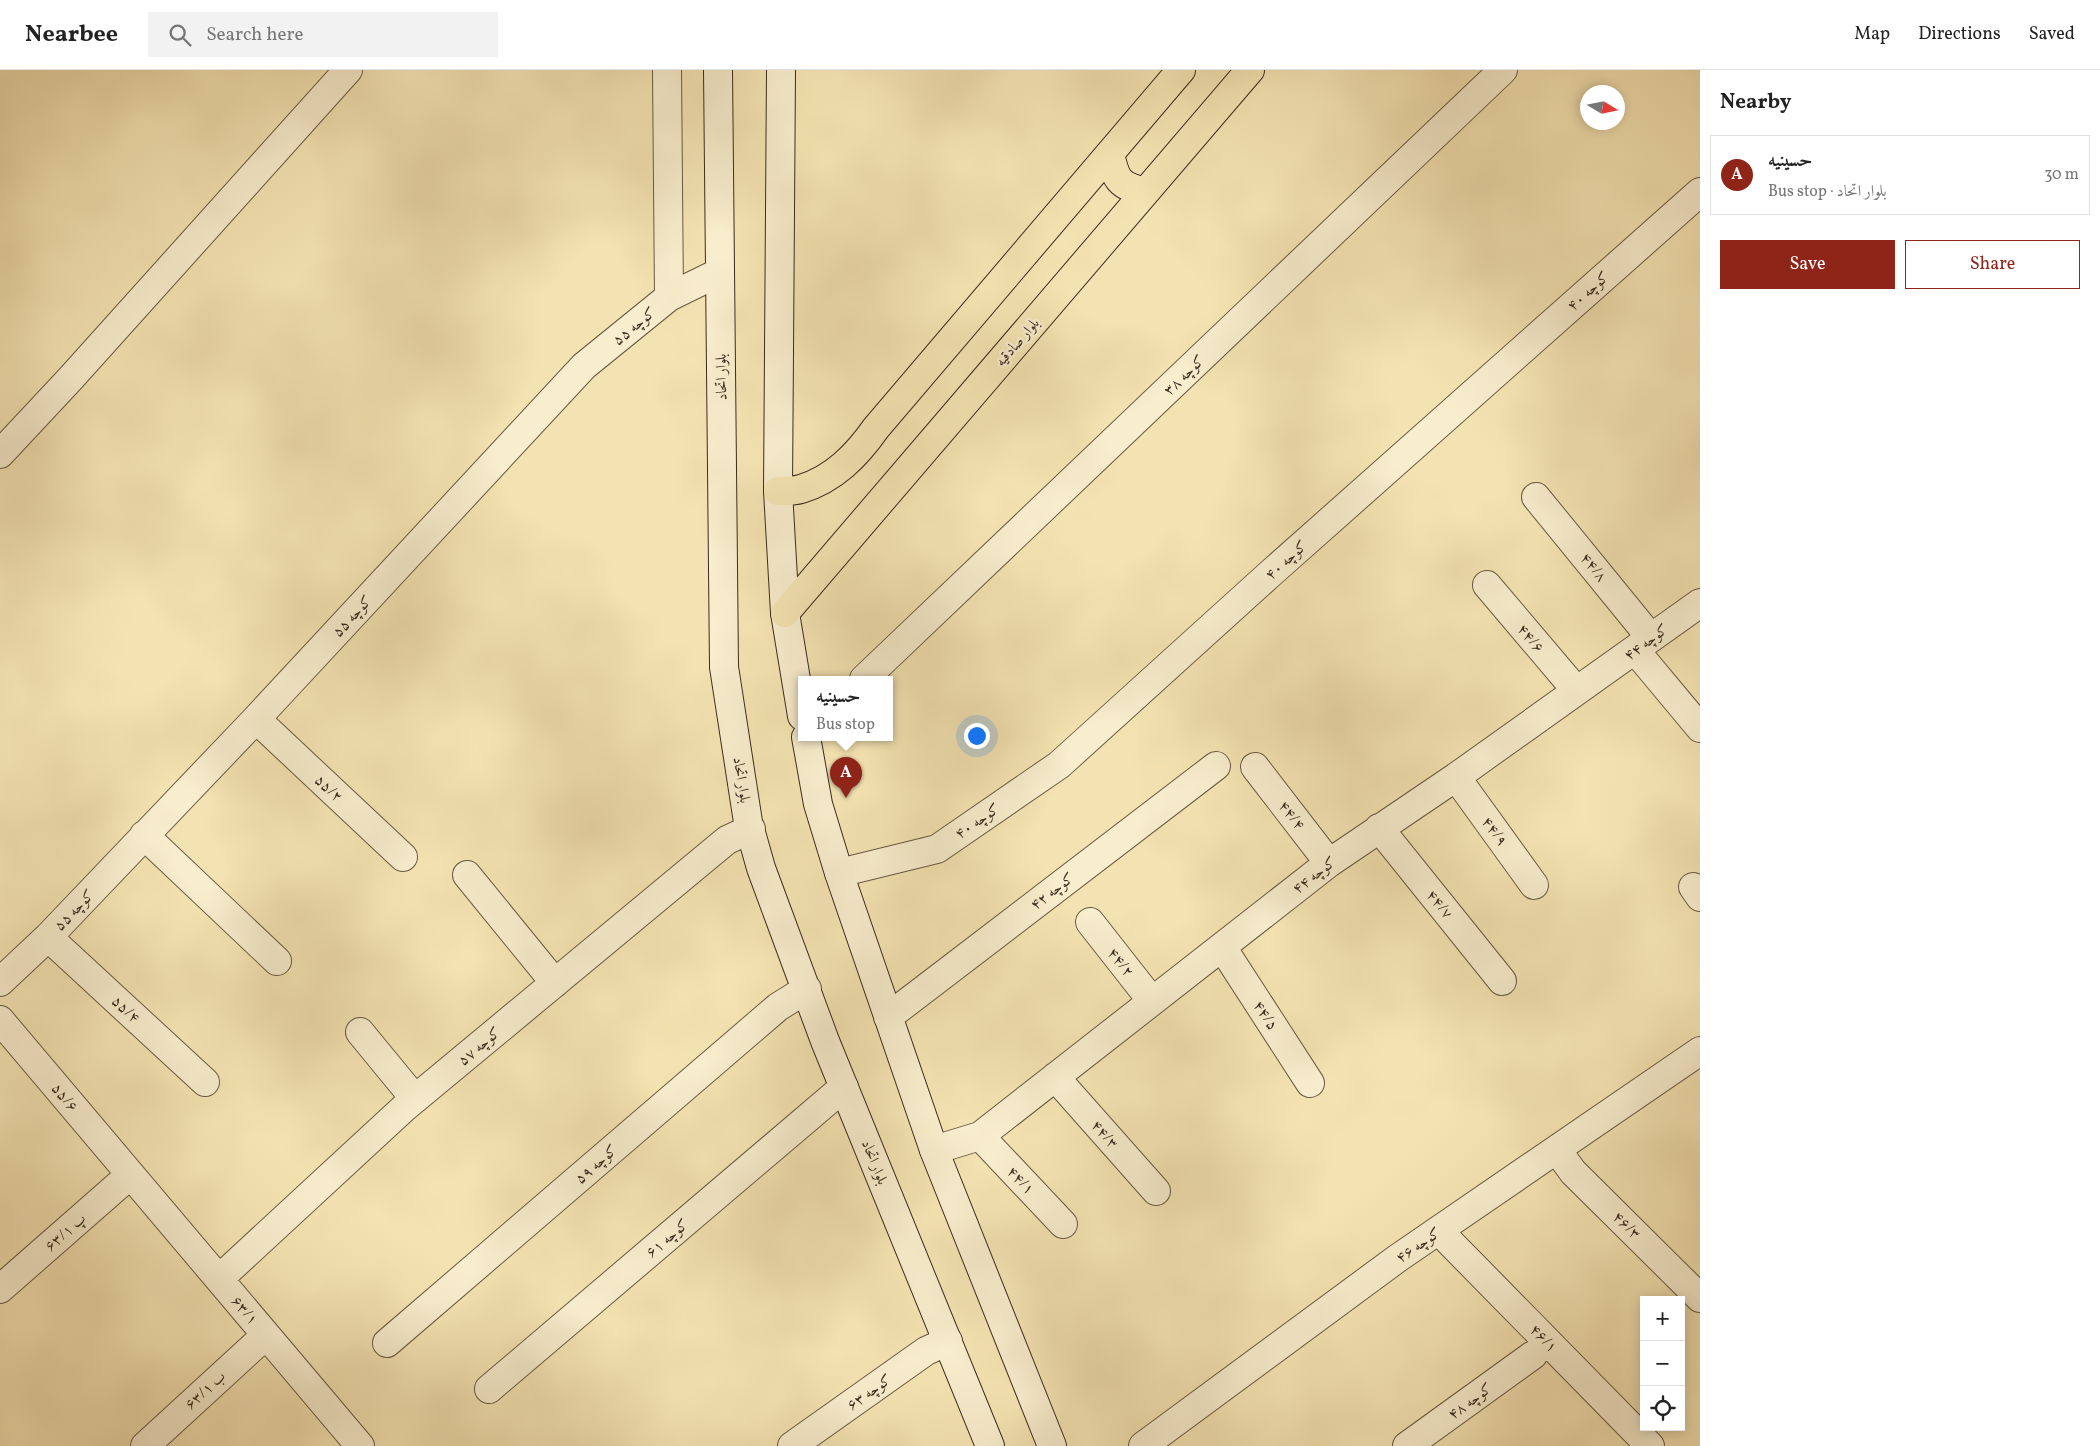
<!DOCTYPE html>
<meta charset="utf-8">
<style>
body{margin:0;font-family:Vollkorn,Amiri,serif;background:#f2f2f2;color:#222}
.controls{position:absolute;right:15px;bottom:15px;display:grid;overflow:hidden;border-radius:0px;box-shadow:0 2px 12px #0003}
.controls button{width:45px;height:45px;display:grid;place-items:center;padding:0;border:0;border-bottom:1px solid #e0e0e0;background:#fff;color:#222;font:25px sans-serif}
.compass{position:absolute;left:1580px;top:15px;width:45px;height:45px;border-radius:50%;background:#fff;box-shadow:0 2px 12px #0003;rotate:100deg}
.you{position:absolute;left:976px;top:665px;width:18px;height:18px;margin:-12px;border:4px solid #fff;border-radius:50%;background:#1a73e8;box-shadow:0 0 0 8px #1a73e833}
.badge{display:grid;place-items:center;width:32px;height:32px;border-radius:50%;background:#8f2418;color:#fff;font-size:16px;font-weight:700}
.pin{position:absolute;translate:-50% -41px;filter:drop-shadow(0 1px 2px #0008)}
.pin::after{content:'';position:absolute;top:26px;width:18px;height:15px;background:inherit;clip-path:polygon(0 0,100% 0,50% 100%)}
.popup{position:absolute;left:798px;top:606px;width:95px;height:65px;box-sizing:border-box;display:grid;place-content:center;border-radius:0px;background:#fff;filter:drop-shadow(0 1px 4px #0005);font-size:16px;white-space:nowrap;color:#767676}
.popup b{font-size:19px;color:#222}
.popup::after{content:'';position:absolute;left:50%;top:100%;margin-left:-10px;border:10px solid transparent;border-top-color:#fff}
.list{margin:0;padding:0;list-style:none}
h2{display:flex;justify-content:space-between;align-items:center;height:65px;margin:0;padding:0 20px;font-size:21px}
h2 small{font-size:16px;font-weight:400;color:#767676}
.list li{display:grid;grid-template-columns:32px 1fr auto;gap:15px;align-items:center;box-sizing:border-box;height:80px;margin:0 10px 10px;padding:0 10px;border:1px solid #e0e0e0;border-radius:0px}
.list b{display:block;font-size:19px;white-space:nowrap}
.list p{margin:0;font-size:16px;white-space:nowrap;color:#767676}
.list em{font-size:16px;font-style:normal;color:#767676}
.actions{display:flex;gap:10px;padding:15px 20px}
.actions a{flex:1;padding:11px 0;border:1px solid #8f2418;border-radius:0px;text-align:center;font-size:18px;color:#8f2418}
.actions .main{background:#8f2418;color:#fff}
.icon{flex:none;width:28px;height:28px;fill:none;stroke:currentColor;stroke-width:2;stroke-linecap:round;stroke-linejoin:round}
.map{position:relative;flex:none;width:1700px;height:1376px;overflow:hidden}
header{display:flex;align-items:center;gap:30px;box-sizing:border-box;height:70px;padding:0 25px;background:#fff;border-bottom:1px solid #e0e0e0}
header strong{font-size:24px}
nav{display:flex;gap:28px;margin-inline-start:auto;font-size:18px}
.search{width:350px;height:45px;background:#f2f2f2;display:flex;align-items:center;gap:12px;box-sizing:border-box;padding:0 18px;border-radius:0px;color:#767676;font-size:19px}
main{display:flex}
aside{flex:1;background:#fff}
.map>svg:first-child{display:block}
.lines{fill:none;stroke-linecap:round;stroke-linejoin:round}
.street-casing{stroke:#685a43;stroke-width:30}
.secondary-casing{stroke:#3a2c1e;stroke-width:30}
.primary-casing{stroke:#3a2c1e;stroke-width:30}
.street{stroke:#f8edcd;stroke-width:28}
.secondary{stroke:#f8edcd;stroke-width:28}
.primary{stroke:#f4e3b2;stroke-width:28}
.labels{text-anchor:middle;stroke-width:5;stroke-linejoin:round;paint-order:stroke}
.street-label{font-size:15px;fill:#3a2c1e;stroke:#f8edcd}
</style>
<header>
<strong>Nearbee</strong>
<div class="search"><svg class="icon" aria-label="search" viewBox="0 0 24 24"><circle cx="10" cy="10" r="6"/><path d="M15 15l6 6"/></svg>Search here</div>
<nav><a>Map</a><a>Directions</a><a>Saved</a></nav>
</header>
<main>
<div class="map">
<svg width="1700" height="1376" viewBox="0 0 1700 1376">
<rect width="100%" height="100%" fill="#f4e3b2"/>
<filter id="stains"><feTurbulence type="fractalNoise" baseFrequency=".004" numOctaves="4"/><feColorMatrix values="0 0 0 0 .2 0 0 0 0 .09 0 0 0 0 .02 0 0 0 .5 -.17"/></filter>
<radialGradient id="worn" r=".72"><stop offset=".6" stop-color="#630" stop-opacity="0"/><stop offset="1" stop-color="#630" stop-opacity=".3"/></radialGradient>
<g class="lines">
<defs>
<path id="street" d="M667,0L669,227
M0,384L71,308L348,0
M1536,427L1651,568
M1487,515L1576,620
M1635,580L1700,658
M864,609L1503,0
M256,649L403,787
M1255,697L1329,793
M1456,707L1534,815
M1379,758L1502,911
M144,765L277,891
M839,803L937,779L1059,695L1271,503L1700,122
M467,805L555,913
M1693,817L1700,827
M1090,852L1152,931
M48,867L205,1012
M1222,877L1310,1013
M0,912L48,867L256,649L584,296L669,227L720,202
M888,947L1216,696
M0,950L360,1376
M360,962L415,1029
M1055,1007L1156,1121
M980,1066L1063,1154
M934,1080L980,1066L1329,793L1456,707L1700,533
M1557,1080L1573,1102L1700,1228
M1439,1161L1650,1376
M219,1209L404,1038L727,770L751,759
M0,1219L130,1105
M387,1273L778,937L807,919
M489,1319L844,1017
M145,1376L266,1265
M792,1376L926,1281L948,1271
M1143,1376L1398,1188L1700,981
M1407,1376L1533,1285"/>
<path id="secondary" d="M718,0L724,597L748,752L761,798L825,971L990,1376
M781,0L778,421L785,543L802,646
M806,667L818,734L839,803L934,1080L1052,1376"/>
<path id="primary" d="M1110,84C1116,110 1118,115 1145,122
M778,421C785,421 794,421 801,419C834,409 857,385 876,358L1181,0
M785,543L1250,0"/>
</defs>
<use href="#street" class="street-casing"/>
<use href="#secondary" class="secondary-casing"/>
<use href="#primary" class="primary-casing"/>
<use href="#street" class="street"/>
<use href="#secondary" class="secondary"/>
<use href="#primary" class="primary"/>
</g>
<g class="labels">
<g class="street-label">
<text transform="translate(1588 221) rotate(-42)" y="5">کوچه ۴۰</text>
<text transform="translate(634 256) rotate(-39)" y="5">کوچه ۵۵</text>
<text transform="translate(1017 272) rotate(-49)" y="5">بلوار صادقیه</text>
<text transform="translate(1184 305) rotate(-44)" y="5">کوچه ۳۸</text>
<text transform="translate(721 307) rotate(-91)" y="5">بلوار اتحاد</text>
<text transform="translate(1286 490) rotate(-42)" y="5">کوچه ۴۰</text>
<text transform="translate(1594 497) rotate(51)" y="5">۴۴/۸</text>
<text transform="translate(352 546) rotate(-47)" y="5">کوچه ۵۵</text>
<text transform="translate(1531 568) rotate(50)" y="5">۴۴/۶</text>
<text transform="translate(1646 572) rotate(-36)" y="5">کوچه ۴۴</text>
<text transform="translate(742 710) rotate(81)" y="5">بلوار اتحاد</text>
<text transform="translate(329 718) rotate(43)" y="5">۵۵/۲</text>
<text transform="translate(1292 745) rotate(52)" y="5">۴۴/۴</text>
<text transform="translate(977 751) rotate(-34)" y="5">کوچه ۴۰</text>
<text transform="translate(1495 761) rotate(54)" y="5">۴۴/۹</text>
<text transform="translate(1314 805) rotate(-37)" y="5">کوچه ۴۴</text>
<text transform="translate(1052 821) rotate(-37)" y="5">کوچه ۴۲</text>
<text transform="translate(1440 834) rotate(51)" y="5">۴۴/۷</text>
<text transform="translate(74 840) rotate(-46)" y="5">کوچه ۵۵</text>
<text transform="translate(1121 892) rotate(52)" y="5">۴۴/۲</text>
<text transform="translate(126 939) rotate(43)" y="5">۵۵/۴</text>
<text transform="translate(1266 945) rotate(57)" y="5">۴۴/۵</text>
<text transform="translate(479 976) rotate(-40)" y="5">کوچه ۵۷</text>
<text transform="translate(65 1027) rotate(50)" y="5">۵۵/۶</text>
<text transform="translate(1105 1064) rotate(49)" y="5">۴۴/۳</text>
<text transform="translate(875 1092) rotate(68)" y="5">بلوار اتحاد</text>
<text transform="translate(596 1094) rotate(-41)" y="5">کوچه ۵۹</text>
<text transform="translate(1021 1110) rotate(47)" y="5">۴۴/۱</text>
<text transform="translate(1627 1155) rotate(45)" y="5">۴۶/۳</text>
<text transform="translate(65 1162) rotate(-41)" y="5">۶۳/۱ پ</text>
<text transform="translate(667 1168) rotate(-40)" y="5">کوچه ۶۱</text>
<text transform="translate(1418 1175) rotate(-34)" y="5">کوچه ۴۶</text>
<text transform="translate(245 1240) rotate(50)" y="5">۶۳/۱</text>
<text transform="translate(1544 1268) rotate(46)" y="5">۴۶/۱</text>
<text transform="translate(205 1320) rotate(-42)" y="5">۶۳/۱ ب</text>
<text transform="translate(869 1322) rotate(-35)" y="5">کوچه ۶۳</text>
<text transform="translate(1470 1331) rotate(-36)" y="5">کوچه ۴۸</text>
</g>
</g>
<rect width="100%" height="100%" filter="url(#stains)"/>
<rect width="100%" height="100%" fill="url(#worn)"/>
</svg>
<div class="controls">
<button>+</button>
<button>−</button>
<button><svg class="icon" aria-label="locate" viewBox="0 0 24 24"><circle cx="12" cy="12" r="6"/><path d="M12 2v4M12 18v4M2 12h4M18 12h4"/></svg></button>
</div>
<svg class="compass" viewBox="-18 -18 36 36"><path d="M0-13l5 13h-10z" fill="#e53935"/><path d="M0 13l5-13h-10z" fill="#767676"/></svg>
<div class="you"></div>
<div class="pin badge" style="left:846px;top:728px">A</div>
<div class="popup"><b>حسینیه</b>Bus stop</div>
</div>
<aside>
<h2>Nearby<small></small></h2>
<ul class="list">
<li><span class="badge">A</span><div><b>حسینیه</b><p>Bus stop · بلوار اتحاد</p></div><em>30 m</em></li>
</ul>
<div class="actions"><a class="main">Save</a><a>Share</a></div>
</aside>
</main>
